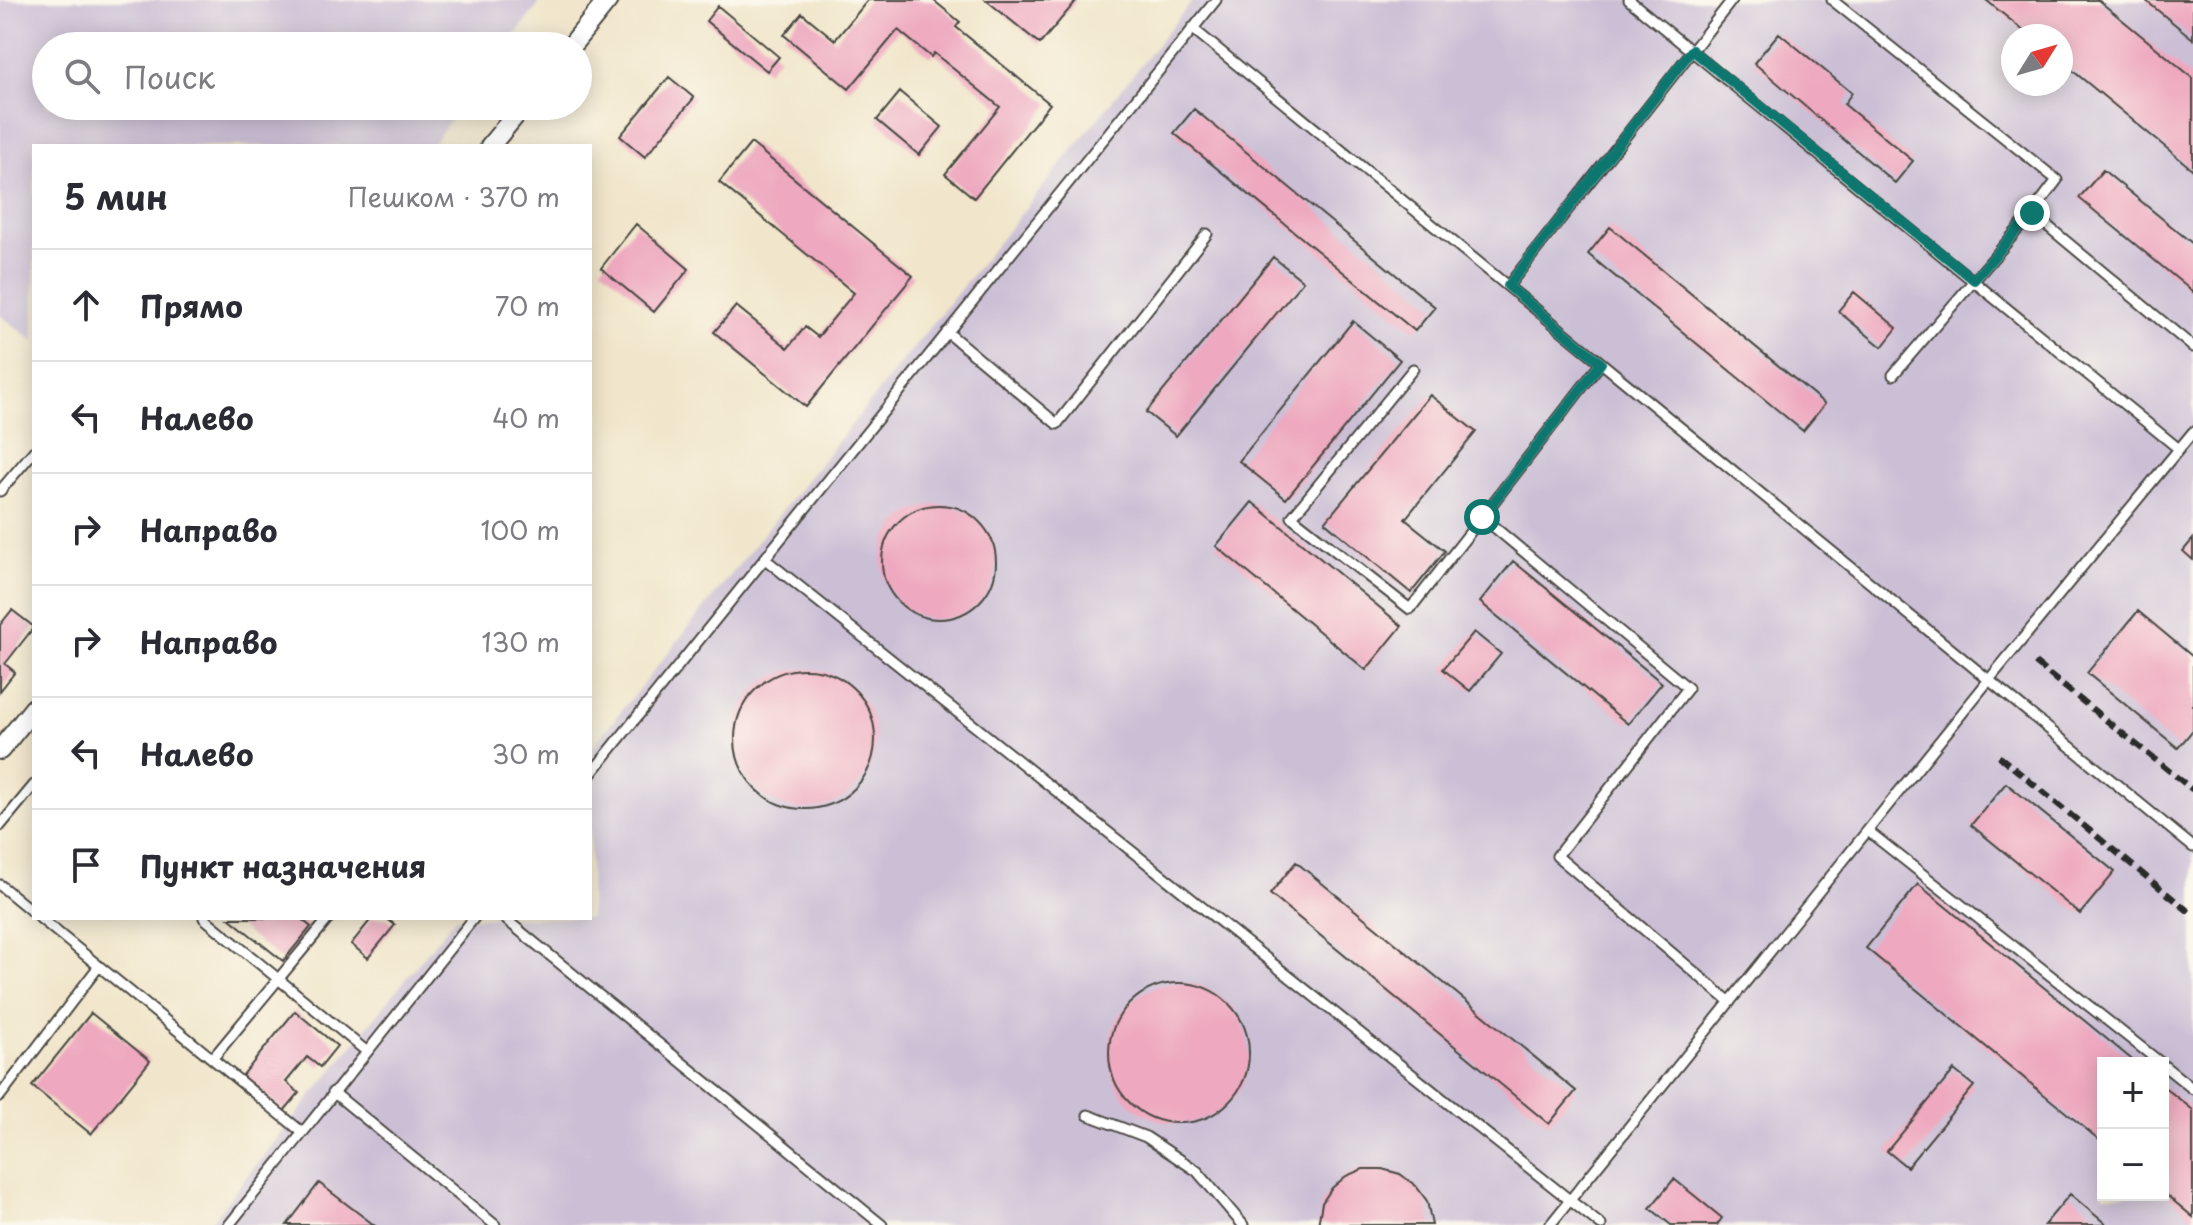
<!DOCTYPE html>
<html lang="ru">
<meta charset="utf-8">
<style>
body{margin:0;font-family:"Playpen Sans",sans-serif;background:#f2f2f3;color:#2b2b33}
.controls{position:absolute;right:24px;bottom:24px;display:grid;overflow:hidden;border-radius:0px;box-shadow:0 4px 20px #0003}
.controls button{width:72px;height:72px;display:grid;place-items:center;padding:0;border:0;border-bottom:2px solid #e1e1e2;background:#fff;color:#2b2b33;font:40px sans-serif}
.compass{position:absolute;left:2001px;top:24px;width:72px;height:72px;border-radius:50%;background:#fff;box-shadow:0 4px 20px #0003;rotate:53deg}
.stop{position:absolute;width:24px;height:24px;margin:-18px;border:6px solid #0f766e;border-radius:50%;background:#fff}
.stop.end{background:#0f766e;border-color:#fff;box-shadow:0 2px 8px #0008}
.list{margin:0;padding:0;list-style:none}
h2{display:flex;justify-content:space-between;align-items:center;height:104px;margin:0;padding:0 32px;font-size:34px}
h2 small{font-size:26px;font-weight:400;color:#7c7c81}
.list li{display:grid;grid-template-columns:52px 1fr auto;gap:24px;align-items:center;box-sizing:border-box;height:112px;padding:0 32px;border-top:2px solid #e1e1e2}
.list b{display:block;font-size:30px;white-space:nowrap}
.list em{font-size:26px;font-style:normal;color:#7c7c81}
.icon{flex:none;width:44px;height:44px;fill:none;stroke:currentColor;stroke-width:2;stroke-linecap:round;stroke-linejoin:round}
.map{position:relative;flex:none;width:2193px;height:1225px;overflow:hidden}
.search{position:absolute;background:#fff;box-shadow:0 4px 20px #0003;left:32px;top:32px;width:560px;height:88px;display:flex;align-items:center;gap:20px;box-sizing:border-box;padding:0 28px;border-radius:44px;color:#7c7c81;font-size:30px}
.panel{position:absolute;background:#fff;box-shadow:0 4px 20px #0003;left:32px;top:144px;width:560px;height:776px;border-radius:0px}
.map>svg:first-child{display:block}
.industrial{fill:#cbbfd5;fill-rule:evenodd}
.building{fill:#eea8bf}
.lines{fill:none;stroke-linecap:round;stroke-linejoin:round}
.lane-casing{stroke:#494743;stroke-width:13}
.street-casing{stroke:#494743;stroke-width:22}
.lane{stroke:#fff;stroke-width:9}
.street{stroke:#fff;stroke-width:18}
.rail{stroke:#2b2b2b;stroke-width:6;stroke-dasharray:12 6;stroke-linecap:butt}
.route{stroke:#0f766e;stroke-width:10}
</style>
<div class="map">
<svg width="2193" height="1225" viewBox="0 0 2193 1225">
<rect width="100%" height="100%" fill="#fbf7ec"/>
<filter id="ink" filterUnits="userSpaceOnUse"><feTurbulence type="fractalNoise" baseFrequency=".0125" numOctaves="2"/><feDisplacementMap in="SourceGraphic" scale="16" xChannelSelector="R" yChannelSelector="G"/><feConvolveMatrix kernelMatrix="1 2 1 2 8 2 1 2 1" color-interpolation-filters="sRGB"/></filter>
<filter id="wash" filterUnits="userSpaceOnUse"><feTurbulence type="fractalNoise" baseFrequency=".006" numOctaves="4" result="noise"/><feDisplacementMap in="SourceGraphic" scale="32" xChannelSelector="R" yChannelSelector="G"/><feGaussianBlur stdDeviation="1.8" result="paint"/><feColorMatrix in="noise" values="0 0 0 0 0 0 0 0 0 0 0 0 0 0 0 0 0 1.4 0 .05"/><feComposite in="paint" operator="in"/></filter>
<g filter="url(#wash)">
<rect width="100%" height="100%" fill="#f1e6cb"/>
<path class="industrial" d="M0,0H542L507,46H46V106H461L431,146H34V341L0,315Z
M1193,0H2193V1225H208L455,918H590V750ZM2013,36H2061V84H2013ZM2103,1063H2163V1195H2103Z"/>
<g id="blocks">
<path class="building" d="M868,0H933L960,22L956,27L1050,104L974,198L945,174L1000,107L934,53L931,57L898,30L849,89L784,35L802,13L835,40Z
M986,0H1077L1040,44Z
M1986,0H2098L2193,78V170L2061,61V36H2030Z
M2145,0H2193V39Z
M718,6L779,57L767,71L706,21Z
M1779,33L1852,93L1844,104L1913,161L1895,183L1754,63Z
M669,77L694,98L645,157L620,136Z
M900,92L942,127L919,155L877,120Z
M1194,109L1435,307L1415,331L1174,133Z
M751,143L913,276L806,407L714,332L736,306L788,348L805,327L818,337L854,293L719,182Z
M2103,170L2193,244V292L2079,198Z
M636,224L689,269L654,312L601,268Z
M1610,227L1825,404L1803,431L1588,254Z
M1273,257L1303,281L1176,436L1146,412Z
M1854,292L1897,328L1882,347L1838,311Z
M1353,321L1400,360L1286,499L1239,461Z
M1430,395L1476,432L1405,519L1445,551L1411,593L1325,522Z
M1252,502L1402,626L1366,670L1216,546Z
M882 562a57 57 0 1 1 114 0a57 57 0 1 1-114 0Z
M2193,539V560L2183,551Z
M1513,561L1662,683L1628,724L1480,602Z
M12,610L34,627L5,664L15,672L0,691V625Z
M2138,611L2193,657V730L2178,748L2087,673Z
M1474,632L1501,654L1470,691L1443,669Z
M735 739a70 70 0 1 1 140 0a70 70 0 1 1-140 0Z
M2006,783L2115,872L2080,914L1971,825Z
M1296,862L1576,1091L1549,1124L1270,894Z
M1918,884L2136,1063H2103V1143L1866,948Z
M229,918H300L311,927L283,961Z
M372,918H386L395,925L368,958L351,944Z
M1109 1053a70 70 0 1 1 140 0a70 70 0 1 1-140 0Z
M295,1011L337,1046L320,1067L307,1057L286,1082L299,1093L284,1111L242,1076Z
M91,1013L150,1061L91,1134L32,1086Z
M1954,1070L1974,1086L1907,1167L1887,1151Z
M2163,1086L2193,1110V1217L2163,1192Z
M1363,1169H1382L1400,1174L1416,1186L1427,1201L1432,1225H1318L1322,1203L1332,1188L1346,1176Z
M1674,1179L1722,1218L1717,1225H1671L1650,1208Z
M319,1183L374,1225H287Z
M2070,1194L2107,1225H2044Z"/>
</g>
</g>
<g filter="url(#ink)">
<use href="#blocks" fill-opacity="0" stroke="#494743" stroke-width="2"/>
<g class="lines">
<defs>
<path id="lane" d="M1629,0L2179,449
M1832,0L2057,180L2032,213L1893,375
M1192,28L2193,847
M2032,213L2193,347
M1508,286L1732,0
M947,332L1057,424L1207,234
M1601,363L1482,517L1688,688L1557,856L1730,1002
M1413,369L1292,517L1410,609L1482,517
M0,491L34,451
M765,559L1601,1225
M590,775L1216,0
M0,826L34,785
M1868,831L2161,1063
M0,885L34,913
M40,918L302,1132
M204,918L366,1051
M504,918L882,1225
M213,1058L329,918
M2163,1065L2193,1089
M333,1092L495,1225
M0,1096L99,966
M1088,1115L1146,1137L1197,1171L1243,1225
M229,1225L474,918
M1550,1225L1988,681L2193,432"/>
<path id="street" d="M571,46L608,0
M490,146L523,106
M0,750L34,708"/>
</defs>
<use href="#lane" class="lane-casing"/>
<use href="#street" class="street-casing"/>
<use href="#lane" class="lane"/>
<use href="#street" class="street"/>
<path class="rail" d="M2035,663L2193,790
M1999,756L2193,915"/>
</g>
</g>
<g class="lines" filter="url(#ink)">
<path class="route" d="M1482,517L1601,363L1508,286L1692,50L1974,280L2032,213"/>
</g>
</svg>
<div class="controls">
<button>+</button>
<button>−</button>
</div>
<svg class="compass" viewBox="-18 -18 36 36"><path d="M0-13l5 13h-10z" fill="#e53935"/><path d="M0 13l5-13h-10z" fill="#7c7c81"/></svg>
<div class="stop" style="left:1482px;top:517px"></div>
<div class="stop end" style="left:2032px;top:213px"></div>
<div class="search"><svg class="icon" aria-label="search" viewBox="0 0 24 24"><circle cx="10" cy="10" r="6"/><path d="M15 15l6 6"/></svg>Поиск</div>
<section class="panel">
<h2>5 мин<small>Пешком · 370 m</small></h2>
<ul class="list">
<li><svg class="icon" aria-label="ahead" viewBox="0 0 24 24"><path d="M12 20V5M6 11l6-6 6 6"/></svg><div><b>Прямо</b></div><em>70 m</em></li>
<li><svg class="icon" aria-label="left" viewBox="0 0 24 24"><path d="M17 20v-9H6M10 6l-5 5 5 5"/></svg><div><b>Налево</b></div><em>40 m</em></li>
<li><svg class="icon" aria-label="right" viewBox="0 0 24 24"><path d="M7 20v-9h11M14 6l5 5-5 5"/></svg><div><b>Направо</b></div><em>100 m</em></li>
<li><svg class="icon" aria-label="right" viewBox="0 0 24 24"><path d="M7 20v-9h11M14 6l5 5-5 5"/></svg><div><b>Направо</b></div><em>130 m</em></li>
<li><svg class="icon" aria-label="left" viewBox="0 0 24 24"><path d="M17 20v-9H6M10 6l-5 5 5 5"/></svg><div><b>Налево</b></div><em>30 m</em></li>
<li><svg class="icon" aria-label="arrive" viewBox="0 0 24 24"><path d="M6 21V4h12l-3 4 3 4H6"/></svg><div><b>Пункт назначения</b></div></li>
</ul>
</section>
</div>
